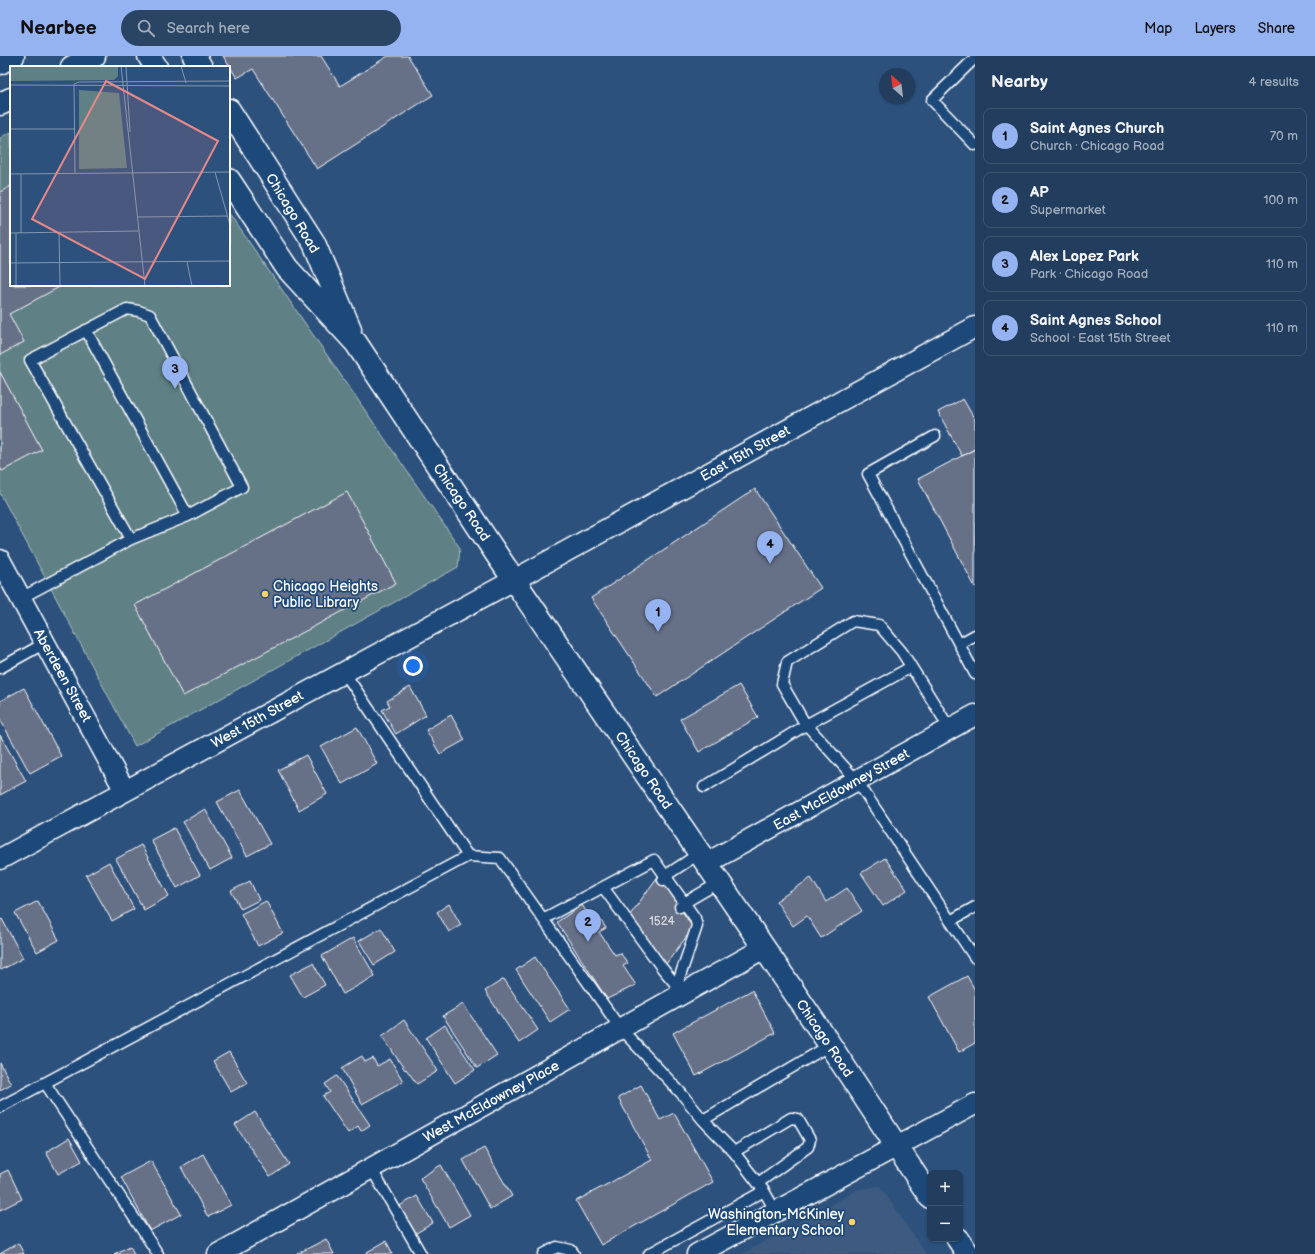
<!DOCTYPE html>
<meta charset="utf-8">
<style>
body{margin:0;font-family:"Balsamiq Sans",sans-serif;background:#2a4464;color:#f1f3f6}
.controls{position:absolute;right:12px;bottom:12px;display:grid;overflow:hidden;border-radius:8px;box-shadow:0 1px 3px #0004}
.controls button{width:36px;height:36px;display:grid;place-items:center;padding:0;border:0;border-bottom:1px solid #3f5673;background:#223d5e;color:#f1f3f6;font:20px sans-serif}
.compass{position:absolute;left:879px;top:12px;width:36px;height:36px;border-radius:50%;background:#223d5e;box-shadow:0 1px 3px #0004;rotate:332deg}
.you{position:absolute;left:413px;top:610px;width:14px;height:14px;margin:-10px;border:3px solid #fff;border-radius:50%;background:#1a73e8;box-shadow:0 0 0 6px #1a73e833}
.badge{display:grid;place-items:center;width:26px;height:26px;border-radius:50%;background:#95b2f1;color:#111;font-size:13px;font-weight:700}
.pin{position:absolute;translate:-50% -33px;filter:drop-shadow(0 1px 2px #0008)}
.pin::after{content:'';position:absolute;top:21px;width:14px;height:12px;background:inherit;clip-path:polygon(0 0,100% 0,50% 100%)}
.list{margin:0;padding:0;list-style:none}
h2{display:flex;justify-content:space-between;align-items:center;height:52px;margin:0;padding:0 16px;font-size:17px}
h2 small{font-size:13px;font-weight:400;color:#a2aebc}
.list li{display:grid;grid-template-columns:26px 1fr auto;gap:12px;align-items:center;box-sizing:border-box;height:56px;margin:0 8px 8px;padding:0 8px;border:1px solid #3f5673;border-radius:8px}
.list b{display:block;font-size:15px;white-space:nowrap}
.list p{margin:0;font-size:13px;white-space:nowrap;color:#a2aebc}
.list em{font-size:13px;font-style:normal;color:#a2aebc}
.icon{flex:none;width:22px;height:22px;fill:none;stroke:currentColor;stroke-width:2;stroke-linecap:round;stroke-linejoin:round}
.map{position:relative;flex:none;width:975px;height:1198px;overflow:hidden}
header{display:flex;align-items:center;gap:24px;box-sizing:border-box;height:56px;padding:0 20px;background:#95b2f1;color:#111}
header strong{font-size:19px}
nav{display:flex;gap:22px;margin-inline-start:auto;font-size:14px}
.search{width:280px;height:36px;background:#2a4464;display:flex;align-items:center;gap:10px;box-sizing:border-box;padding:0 14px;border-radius:22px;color:#a2aebc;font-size:15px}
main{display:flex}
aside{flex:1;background:#223d5e}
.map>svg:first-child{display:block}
.built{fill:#3e5a80}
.green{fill:#5f8084;stroke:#afc0c2}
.building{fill:#666f87;stroke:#fff}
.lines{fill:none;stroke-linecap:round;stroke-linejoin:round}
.lane-casing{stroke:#fff;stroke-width:13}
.street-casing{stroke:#fff;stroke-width:23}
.primary-casing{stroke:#fff;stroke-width:25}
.lane{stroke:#1f4a7a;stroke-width:10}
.street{stroke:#1f4a7a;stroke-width:20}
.primary{stroke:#1f4a7a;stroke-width:22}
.poi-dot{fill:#ffd166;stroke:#1f4a7a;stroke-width:1.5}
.labels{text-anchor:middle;stroke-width:3.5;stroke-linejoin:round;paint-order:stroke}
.number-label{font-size:12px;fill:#d9dbe1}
.street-label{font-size:14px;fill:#fff;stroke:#1f4a7a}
.poi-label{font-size:14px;fill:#fff;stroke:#1f4a7a;text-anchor:start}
.inset-road{fill:none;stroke:#8197b1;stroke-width:1}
.view{fill:#e88989;fill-opacity:0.15;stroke:#e88989;stroke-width:2}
.inset-edge{fill:none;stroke:#fff;stroke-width:2}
</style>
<header>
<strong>Nearbee</strong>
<div class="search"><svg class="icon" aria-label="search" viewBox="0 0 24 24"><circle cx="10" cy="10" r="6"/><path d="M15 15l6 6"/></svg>Search here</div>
<nav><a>Map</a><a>Layers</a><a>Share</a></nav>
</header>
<main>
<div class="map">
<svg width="975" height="1198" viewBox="0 0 975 1198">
<rect width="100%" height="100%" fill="#2d517d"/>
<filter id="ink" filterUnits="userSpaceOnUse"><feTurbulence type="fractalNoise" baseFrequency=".025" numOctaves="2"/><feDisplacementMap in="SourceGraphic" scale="8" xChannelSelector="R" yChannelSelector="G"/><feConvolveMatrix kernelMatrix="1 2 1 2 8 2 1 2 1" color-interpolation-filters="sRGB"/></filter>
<g filter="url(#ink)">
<path class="built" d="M880,1130L926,1198H742L859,1133Z"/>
<path class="green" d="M11,76V229H229V157L460,492L458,511L135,690L0,437V82Z"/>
<path class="building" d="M223,0H321L340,30L388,0H408L433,39L317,113L253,13L237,22Z
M11,130V229H63L9,258L24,286L0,299V136Z
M0,316L42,394L2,415L0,411Z
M963,343L975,364V393L962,400L938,356Z
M975,393V531L918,423Z
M755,433L821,532L657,641L591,542Z
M347,436L396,527L183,640L135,549Z
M739,629L758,661L699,696L680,663Z
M410,631L426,659L396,678L382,654L390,650L387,645Z
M24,632L61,700L30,717L0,663V645Z
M451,659L465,684L440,698L426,674Z
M357,671L377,708L342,728L321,691Z
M0,679L26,725L0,739Z
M306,699L327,738L299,754L278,714Z
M240,734L270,788L247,800L217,746Z
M205,753L232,802L210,814L183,766Z
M174,772L200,819L177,832L151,784Z
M141,789L169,840L144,854L116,803Z
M885,802L907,834L883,850L861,817Z
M109,806L134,853L112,865L86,819Z
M659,819L693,872L666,908L630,859Z
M811,822L826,846L847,832L862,855L821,882L807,860L793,870L776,845Z
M250,825L259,844L241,853L231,835Z
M38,845L59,884L37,896L15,857Z
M266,845L283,877L258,890L241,858Z
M449,848L461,869L449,876L437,856Z
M582,849L592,864L598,860L606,872L599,876L615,899L620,897L628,907L623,910L636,929L607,943L557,866Z
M2,863L23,902L1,914L0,912V864Z
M381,872L395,896L374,909L359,885Z
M353,882L375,920L343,938L322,900Z
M535,901L570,953L550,966L516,914Z
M313,907L325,929L303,941L290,919Z
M967,920L975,934V987L959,996L929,941Z
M504,923L538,974L519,987L485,935Z
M752,934L775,977L696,1020L673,977Z
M463,948L497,999L477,1012L443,960Z
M404,964L438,1015L417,1028L406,1013L405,1014L382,980Z
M445,969L475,1014L455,1027L426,982Z
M229,996L247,1027L231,1036L213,1005Z
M362,1000L365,1006L373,1002L377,1010L390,1003L403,1025L362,1048L342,1012Z
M0,1007L11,1028L0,1034Z
M337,1020L370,1069L361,1075L358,1070L348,1077L323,1040L330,1036L325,1028Z
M641,1029L660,1064L674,1057L713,1126L601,1189L576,1145L652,1104L618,1042Z
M255,1056L289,1108L270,1121L235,1069Z
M69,1082L82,1105L58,1118L46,1096Z
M484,1092L512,1140L490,1153L463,1104Z
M203,1098L231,1149L208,1161L181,1111Z
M151,1105L181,1158L150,1175L121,1121Z
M441,1109L470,1159L449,1171L420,1122Z
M8,1114L22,1143L0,1154V1118Z
M417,1140L433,1167L413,1179L396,1152Z
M326,1183L334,1198H297Z
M386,1185L393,1198H368L367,1196Z
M18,1187L24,1198H0Z
M130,1190L134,1198H114Z"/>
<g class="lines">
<defs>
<path id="lane" d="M975,2L932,44L975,89
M86,274L188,460
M935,380L868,418L959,588L975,579
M21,542L131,483L188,460L242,431L150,259L139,255L127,253L30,304L131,483
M959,588L975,618
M0,612L45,587
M344,616L468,800L500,802L620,972L681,1037L703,1064L734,1096L764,1135L776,1156
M950,673L902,596L879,569L853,565L787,606L782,628L804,666L857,725L975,902
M704,731L806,669L911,611
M663,824L665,820L700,797
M603,831L662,912L678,931
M680,851L684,847L720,826
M543,863L654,804L695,862L697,870L673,941
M950,865L975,851
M45,1027L158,1198
M0,1051L468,800
M703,1064L830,989
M734,1096L791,1062L798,1063L810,1084L808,1091L758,1127
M371,1112L421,1198
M544,1198L557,1191L571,1194L574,1198
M649,1198L764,1135"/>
<path id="street" d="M0,504L125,735
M0,803L514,524L975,271
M707,807L975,659
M218,1198L764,892
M697,1198L975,1048"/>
<path id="primary" d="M149,0L156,11
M194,0L201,11
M0,7L13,0
M72,11L94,0
M0,48L11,43
M229,54L314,187L350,273
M229,124L287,212L356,287L497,499L830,989L930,1141
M958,1183L968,1198"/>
</defs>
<use href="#lane" class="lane-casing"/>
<use href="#street" class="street-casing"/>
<use href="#primary" class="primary-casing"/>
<use href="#lane" class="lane"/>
<use href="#street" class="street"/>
<use href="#primary" class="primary"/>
</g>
</g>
<g class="poi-dot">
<circle cx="265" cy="538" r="4"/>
<circle cx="852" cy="1166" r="4"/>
</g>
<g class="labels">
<g class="number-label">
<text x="662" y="869">1524</text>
</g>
<g class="street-label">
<text transform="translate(293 157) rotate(59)" y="5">Chicago Road</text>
<text transform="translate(745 397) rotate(-29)" y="5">East 15th Street</text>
<text transform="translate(462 446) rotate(56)" y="5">Chicago Road</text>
<text transform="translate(63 619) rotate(61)" y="5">Aberdeen Street</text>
<text transform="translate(257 663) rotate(-29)" y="5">West 15th Street</text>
<text transform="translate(644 714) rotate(56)" y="5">Chicago Road</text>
<text transform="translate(841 733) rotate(-29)" y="5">East McEldowney Street</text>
<text transform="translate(825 982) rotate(56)" y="5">Chicago Road</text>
<text transform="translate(491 1045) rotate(-29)" y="5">West McEldowney Place</text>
</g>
<g class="poi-label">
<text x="273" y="535">Chicago Heights<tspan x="273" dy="16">Public Library</tspan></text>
<text x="844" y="1163" text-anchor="end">Washington-McKinley<tspan x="844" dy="16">Elementary School</tspan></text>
</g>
</g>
<g transform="translate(10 10)">
<rect width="220" height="220" fill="#2d517d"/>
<path d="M0,0H108V10L104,14L0,15ZM69,24L109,27L117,102L69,103Z" fill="#5f8084"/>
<path class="inset-road" d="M111,0L135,220M116,0L120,66M171,0L176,17M64,18L65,107M64,18L69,16L220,15M0,19L220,20M0,63H65M205,106L220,159M0,108L220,106M11,108V167M128,151L217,150M49,166L50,220M0,167L129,165M6,167V220M177,196L182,220M0,197L220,195"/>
<path class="view" d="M96,15L208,75L135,213L22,153Z"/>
<rect width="220" height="220" class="inset-edge"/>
</g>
</svg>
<div class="controls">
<button>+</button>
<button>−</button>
</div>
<svg class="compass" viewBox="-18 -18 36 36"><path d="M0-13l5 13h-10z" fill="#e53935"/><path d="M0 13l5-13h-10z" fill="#a2aebc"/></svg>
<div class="you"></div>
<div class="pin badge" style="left:658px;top:576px">1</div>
<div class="pin badge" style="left:588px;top:886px">2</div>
<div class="pin badge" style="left:175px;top:333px">3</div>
<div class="pin badge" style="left:770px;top:508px">4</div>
</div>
<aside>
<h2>Nearby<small>4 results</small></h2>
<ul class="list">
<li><span class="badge">1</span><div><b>Saint Agnes Church</b><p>Church · Chicago Road</p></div><em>70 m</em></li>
<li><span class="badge">2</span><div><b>AP</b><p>Supermarket</p></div><em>100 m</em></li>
<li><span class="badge">3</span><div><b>Alex Lopez Park</b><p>Park · Chicago Road</p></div><em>110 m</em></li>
<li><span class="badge">4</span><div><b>Saint Agnes School</b><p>School · East 15th Street</p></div><em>110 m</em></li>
</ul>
</aside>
</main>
